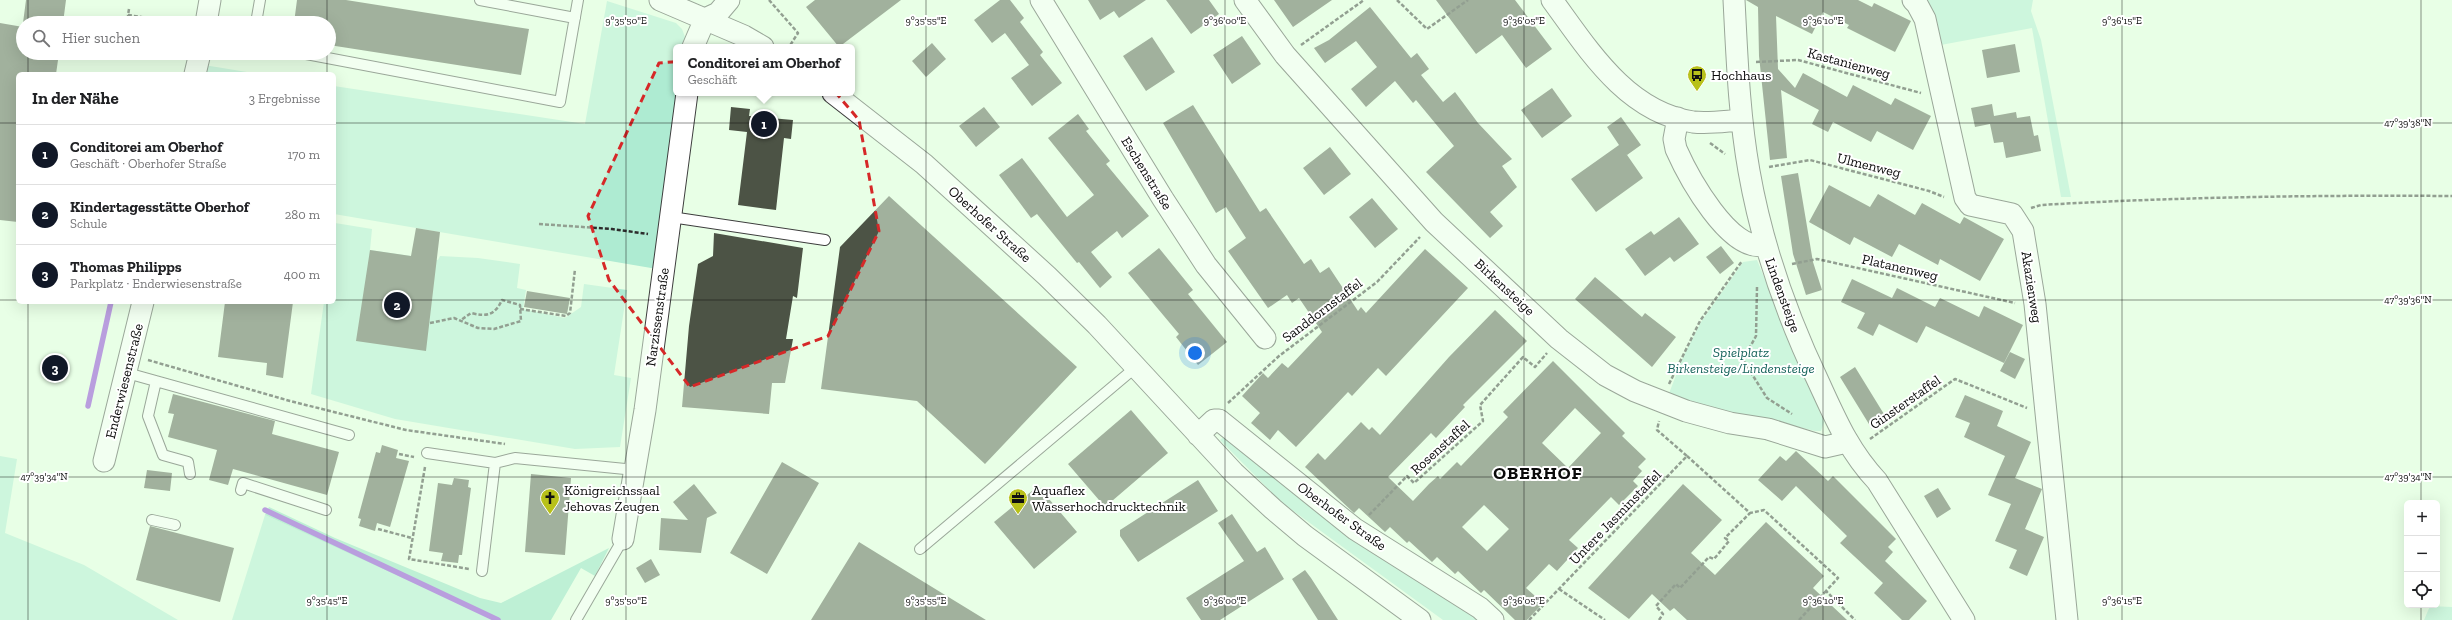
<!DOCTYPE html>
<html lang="de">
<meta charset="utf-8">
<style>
body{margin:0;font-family:"Zilla Slab",serif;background:#f6f6f6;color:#202124}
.controls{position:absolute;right:12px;bottom:12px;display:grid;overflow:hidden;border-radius:6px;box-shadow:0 4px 16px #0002}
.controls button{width:36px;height:36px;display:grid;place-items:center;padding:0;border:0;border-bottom:1px solid #e0e0e0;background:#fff;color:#202124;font:20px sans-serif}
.you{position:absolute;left:1195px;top:353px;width:14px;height:14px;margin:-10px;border:3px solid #fff;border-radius:50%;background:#1a73e8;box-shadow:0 0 0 6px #1a73e833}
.badge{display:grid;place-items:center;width:26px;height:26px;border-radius:50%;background:#111827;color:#fff;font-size:13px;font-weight:700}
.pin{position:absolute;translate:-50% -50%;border:2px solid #fff;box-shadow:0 1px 4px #0006}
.popup{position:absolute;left:673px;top:44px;width:182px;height:52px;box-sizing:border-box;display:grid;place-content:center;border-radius:6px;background:#fff;filter:drop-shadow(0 1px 3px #0005);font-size:13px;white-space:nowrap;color:#757577}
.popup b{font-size:15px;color:#202124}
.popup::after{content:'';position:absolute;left:50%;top:100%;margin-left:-8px;border:8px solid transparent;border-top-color:#fff}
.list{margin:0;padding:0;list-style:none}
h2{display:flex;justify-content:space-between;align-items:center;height:52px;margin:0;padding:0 16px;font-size:17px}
h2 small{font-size:13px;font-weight:400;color:#757577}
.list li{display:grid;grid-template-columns:26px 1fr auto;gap:12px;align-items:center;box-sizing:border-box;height:60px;padding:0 16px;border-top:1px solid #e0e0e0}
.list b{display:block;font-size:15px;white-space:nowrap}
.list p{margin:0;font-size:13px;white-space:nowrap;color:#757577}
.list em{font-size:13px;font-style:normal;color:#757577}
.icon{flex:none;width:22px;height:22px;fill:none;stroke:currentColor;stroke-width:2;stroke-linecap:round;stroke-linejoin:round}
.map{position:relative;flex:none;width:2452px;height:620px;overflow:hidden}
.search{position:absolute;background:#fff;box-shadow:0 4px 16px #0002;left:16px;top:16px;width:320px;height:44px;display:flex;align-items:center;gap:10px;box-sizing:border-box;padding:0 14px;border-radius:22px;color:#757577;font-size:15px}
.panel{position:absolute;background:#fff;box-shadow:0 4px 16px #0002;left:16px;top:72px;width:320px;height:232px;border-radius:6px}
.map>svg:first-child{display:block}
.green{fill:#aeebd2}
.forest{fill:#8cddc1}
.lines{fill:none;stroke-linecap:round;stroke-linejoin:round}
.stream{stroke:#8029d6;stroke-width:5.5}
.building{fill:#4c5345;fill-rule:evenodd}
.lane-casing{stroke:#3d3d3d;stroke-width:12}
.street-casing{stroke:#3d3d3d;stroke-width:23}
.path{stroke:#2c2c2c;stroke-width:2.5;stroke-dasharray:4 2;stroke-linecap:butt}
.lane{stroke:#fff;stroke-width:10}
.street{stroke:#fff;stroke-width:21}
.marked{fill:none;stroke:#d62828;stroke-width:3;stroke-dasharray:8 5;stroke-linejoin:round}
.ticks{fill:none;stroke:#0a0a0a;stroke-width:1;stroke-opacity:0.45}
.labels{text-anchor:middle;stroke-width:4;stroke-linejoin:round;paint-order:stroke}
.street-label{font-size:14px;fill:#0a0a0a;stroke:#fff}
.poi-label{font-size:14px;fill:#0a0a0a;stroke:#fff;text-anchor:start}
.park-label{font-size:14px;font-style:italic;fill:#17645c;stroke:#fff}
.district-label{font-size:18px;font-weight:bold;letter-spacing:1px;fill:#0a0a0a;stroke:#fff}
.ticks-label{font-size:10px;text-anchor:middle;fill:#0a0a0a;stroke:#fff;stroke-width:4;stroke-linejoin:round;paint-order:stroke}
</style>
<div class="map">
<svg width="2452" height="620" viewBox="0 0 2452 620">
<rect width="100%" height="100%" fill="#e8ffe6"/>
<path class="green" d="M1924,0H2033L2031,11L2041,40L2071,197H2061L2032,28L1930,47Z
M607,1L676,23L682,29L688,45V47H676V93H682L657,269L334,214V86L585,124Z
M204,65L259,74H202Z
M335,223L372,229L370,250L438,260L440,256L478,258L520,264L517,288L526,290L523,309L565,318L581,307L584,284L627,290L614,375L631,378L620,447L575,449L395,419L311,394L324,302H334Z
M1757,260L1824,422L1821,431H1815L1763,418L1690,406L1668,396L1683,357L1701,322L1743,262Z
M1226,435L1485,620H1443L1281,502L1220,440Z
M0,456L17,459L5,533L84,565L178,620H0Z
M265,515L494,618L492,620H232Z
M2430,606L2452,607V620H2424Z"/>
<path class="forest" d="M269,507L335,538L480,598L501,603L609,548L595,576L581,568L551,620H495L265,515Z"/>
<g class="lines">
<path class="stream" d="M88,406L111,302
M265,510L498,620"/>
</g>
<path class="building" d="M26,0H66L63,23H23Z
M297,0H346L529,29L521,75L329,45V23H294Z
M815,0H901L839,47L806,7Z
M1000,0H1010L1024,18L1020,22L1043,52L1040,55L1062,83L1032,106L1011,78L1029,65L1005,33L992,43L974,20Z
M1088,0H1146L1119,18L1114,11L1100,20Z
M1166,0H1209L1219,14L1191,34Z
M1274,0H1332L1293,27Z
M1436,0H1515L1552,49L1526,68L1502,35L1476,54Z
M1746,0H1858L1872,7L1874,3L1911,21L1895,52L1847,28L1849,25L1823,12L1812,34L1776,16L1778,69L1795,88L1803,73L1847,97L1853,85L1891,105L1895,98L1931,116L1913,150L1877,131L1871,142L1833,122L1828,132L1812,124L1819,110L1781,90L1787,158L1770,160L1759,56L1758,7Z
M1370,7L1411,58L1417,53L1429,69L1421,75L1443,102L1455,92L1478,123L1512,159L1502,166L1517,187L1490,212L1503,226L1490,238L1426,172L1454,146L1416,100L1413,103L1395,81L1366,107L1351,89L1377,67L1356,41L1325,63L1314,48L1329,40Z
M0,23L23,27V53H59L56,74H18V222L0,220Z
M1242,36L1261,64L1232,84L1213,55Z
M1152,37L1175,72L1146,91L1123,56Z
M932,43L946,59L926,77L912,61Z
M2015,44L2020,72L1987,78L1982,50Z
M1552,88L1572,116L1542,138L1521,110Z
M1992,104L1994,116L2016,112L2017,118L2030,116L2034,136L2038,135L2041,151L2006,158L2003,142L1994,143L1990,124L1975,127L1971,108Z
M1193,105L1260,212L1266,208L1304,264L1311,259L1320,273L1329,267L1358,311L1361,307L1366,313L1425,249L1468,288L1386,376L1378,368L1352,396L1348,392L1296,447L1278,430L1270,440L1251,423L1260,413L1242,396L1263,373L1268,378L1282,363L1288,368L1322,332L1299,298L1292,303L1287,295L1268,308L1228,251L1246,238L1226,207L1216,213L1163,123Z
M731,107L750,109L749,116L793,120L791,139L784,138L776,210L738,205L747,132L729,130Z
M984,107L1000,127L976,147L959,126Z
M1078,114L1089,129L1086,131L1110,161L1106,164L1149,216L1122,238L1117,231L1091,252L1112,277L1100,288L1079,262L1077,263L1037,214L1031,218L999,175L1022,158L1067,217L1094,195L1048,138Z
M1621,117L1641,145L1627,155L1625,152L1643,178L1596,212L1571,179L1619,145L1607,127Z
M1330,147L1351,174L1324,195L1303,168Z
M1798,173L1813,262L1822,290L1806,295L1793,254L1781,176Z
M1829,185L1870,207L1878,194L1915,215L1922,203L1960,224L1964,217L2004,239L1980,281L1940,259L1938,265L1899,244L1892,257L1854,237L1850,245L1809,222Z
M889,196L1077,367L985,464L917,401L821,389L840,247Z
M1372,198L1398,229L1375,248L1349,217Z
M1679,217L1699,244L1674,262L1670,257L1645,276L1625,249L1651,231L1654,235Z
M416,228L440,232L426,351L356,341L370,250L411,256Z
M714,233L803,248L797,298L793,296L786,339H793L785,383H772L769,414L682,407L689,326L698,264L713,256Z
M1721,246L1734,263L1720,274L1706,257Z
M1159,248L1193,290L1188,294L1227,342L1198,365L1176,337L1179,334L1128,273Z
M1595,277L1642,317L1645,313L1676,337L1652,367L1575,299Z
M1852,279L1892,298L1897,288L1935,307L1940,298L1979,317L1984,306L2023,325L2004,363L1926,326L1917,343L1879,324L1873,336L1857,328L1865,313L1841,302Z
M527,291L570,298L567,314L524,307Z
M225,302H293L283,378L266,375L267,363L218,357Z
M1495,310L1527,341L1463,405L1465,407L1436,438L1431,433L1388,477L1413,501L1429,484L1438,476L1440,479L1457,462L1461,466L1508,417L1503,412L1553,361L1625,433L1622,436L1646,459L1638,467L1642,471L1633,481L1638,486L1619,505L1611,497L1569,540L1578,548L1557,571L1549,564L1526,588L1543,603L1527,620H1515L1484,590L1481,593L1458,571L1455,574L1437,557L1432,562L1409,541L1407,543L1390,527L1385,532L1359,508L1354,513L1305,467L1318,453L1325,460L1361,422L1369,430L1372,427L1380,435L1449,357ZM1575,408L1601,433L1568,468L1542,443ZM1484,505L1509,529L1487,551L1462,527Z
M2010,352L2025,359L2015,379L2000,371Z
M1855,367L1887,419L1872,429L1840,377Z
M173,394L275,421L272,434L339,452L327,495L233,469L228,485L209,480L217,450L168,437L174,414L168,413Z
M1965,395L2003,411L1997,426L2031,442L2015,478L2042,489L2025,529L2044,537L2027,576L2009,568L2017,550L1995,541L2011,504L1988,495L2005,456L1964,437L1970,423L1955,417Z
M1131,410L1168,453L1105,507L1068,464Z
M382,445L398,450L396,458L409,461L390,527L377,523L375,531L359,526L361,519L358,518L376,452L380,453Z
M1796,451L1828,481L1833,476L1896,539L1888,547L1893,552L1885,561L1927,601L1909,620H1902L1874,593L1883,583L1840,543L1847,536L1796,486L1782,501L1758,480L1780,456L1786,461Z
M782,462L819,483L767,574L730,553Z
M147,470L172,473L170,491L144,488Z
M531,474L571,478L565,555L525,552Z
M454,478L469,480L468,487L471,488L462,555H459L458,563L441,561L443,553L429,551L438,483L452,485Z
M1198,480L1218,511L1138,562L1120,536V530Z
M694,484L717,513L707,518L701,553L659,550L661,518L688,520L673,502Z
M1683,484L1722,520L1691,553L1715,575L1766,522L1824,576L1813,588L1847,620H1687L1674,608L1670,611L1652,594L1629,619L1588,588Z
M1038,486L1077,532L1034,569L994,522Z
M1938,488L1951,509L1937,518L1924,496Z
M1232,514L1257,552L1265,547L1284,579L1220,620H1201L1186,598L1244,561L1218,523Z
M150,526L234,548L220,602L136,580Z
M859,542L919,579L986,620H811Z
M651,559L660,575L645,583L636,568Z
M1305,570L1311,578L1338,620H1318L1292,579Z"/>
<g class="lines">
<defs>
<path id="lane" d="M480,0L575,18
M256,23L260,0
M301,53L560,102L578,0
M671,217L825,240
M127,373L349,435
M156,381L148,416L163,455L188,462L190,474
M427,453L495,463L515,458L635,470
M241,490L243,483L326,510
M152,520L175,525
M920,549L1136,367
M482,571L495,463
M576,620L623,539"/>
<path id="street" d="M660,0L744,36L763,47
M1041,0L1163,199L1206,265L1265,338
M1245,0L1285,55L1434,222L1559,339L1605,375L1635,391L1686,411L1730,423L1768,429L1825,447L1847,442
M1552,0C1588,49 1626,112 1693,122C1709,124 1726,121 1742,120
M1734,0C1737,57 1739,115 1749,171C1762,245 1787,316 1819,383C1836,420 1849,451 1877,481L1964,620
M1913,0L1917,4L1925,19L1965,198L1970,205L2012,214L2023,231L2035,304L2067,620
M705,19L718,13L729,0
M206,23L210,0
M693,47L705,19
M195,74L200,53
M833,93L924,164L1047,276L1097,325L1234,473L1273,509L1305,536L1420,620
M1678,118L1674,139L1676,149C1688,176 1730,254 1765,245
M1198,435L1214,420H1219L1355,529L1480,608L1493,620
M104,461L143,302
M623,539L645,410L687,93"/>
</defs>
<use href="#lane" class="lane-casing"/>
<use href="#street" class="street-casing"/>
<path class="path" d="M769,0L798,33L789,47
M1397,0L1427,29L1468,0
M129,9L128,15L181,23
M1301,45L1364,0
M1756,62L1798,60L1921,93
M1710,143L1725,154
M1769,167L1810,160L1929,191L1944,197
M2031,208L2041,205C2178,197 2315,195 2452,196
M539,224L612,229L648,234
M1792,264L1817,259L2015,303
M1757,287L1756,336L1743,360L1767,398L1792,414
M520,309L566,316L570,313L575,269
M430,323L454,318L478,328L494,329L521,321L520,305L502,300C495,315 487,317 471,313L461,320
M148,360L290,401L406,430L505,444
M1669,384L1700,321L1742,261
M1228,403L1279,356L1377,282L1420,237
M1870,439L1955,379L2027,408
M399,454L414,457
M1687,456L1750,513L1764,510L1838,578L1826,591L1855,620
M425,467L409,559L469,569
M1369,515L1407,476L1414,483L1483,421L1480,405L1523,357L1535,367L1547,353
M378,529L412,538
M1559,589L1605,620
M1529,620L1687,456L1657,430L1659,421
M1659,620L1663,614L1656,606L1676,584L1680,588L1709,557L1714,559L1729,541L1725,538L1750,513
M1799,620L1826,591"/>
<use href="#lane" class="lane"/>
<use href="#street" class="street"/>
</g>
<path d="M0 0H2452V620H0ZM801,52L859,120L879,231L828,336L690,387L609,280L588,216L659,63Z" fill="#e8ffe6" fill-opacity=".55" fill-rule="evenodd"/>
<path class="marked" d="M801,52L859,120L879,231L828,336L690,387L609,280L588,216L659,63Z"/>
<path class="ticks" d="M28,0V23M327,0V23M626,0V620M926,0V620M1225,0V620M1524,0V620M1823,0V620M2122,0V620M2421,0V503M28,53V74M327,53V74M0,123H18M334,123H2452M0,300H18M334,300H2452M28,302V620M327,302V620M0,477H2452M2421,605V620"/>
<defs>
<symbol id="bus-pin" viewBox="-11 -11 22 30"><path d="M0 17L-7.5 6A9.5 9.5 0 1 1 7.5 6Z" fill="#b8c11a" stroke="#fff"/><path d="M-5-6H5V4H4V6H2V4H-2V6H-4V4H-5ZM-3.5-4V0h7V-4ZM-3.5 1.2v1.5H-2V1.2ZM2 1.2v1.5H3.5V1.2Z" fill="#111"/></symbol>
<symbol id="church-pin" viewBox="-11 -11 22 30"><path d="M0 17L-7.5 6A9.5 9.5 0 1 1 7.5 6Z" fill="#b8c11a" stroke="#fff"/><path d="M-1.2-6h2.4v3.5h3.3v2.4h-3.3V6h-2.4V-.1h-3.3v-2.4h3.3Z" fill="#111"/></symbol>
<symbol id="office-pin" viewBox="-11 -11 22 30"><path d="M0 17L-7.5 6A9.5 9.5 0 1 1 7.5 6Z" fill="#b8c11a" stroke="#fff"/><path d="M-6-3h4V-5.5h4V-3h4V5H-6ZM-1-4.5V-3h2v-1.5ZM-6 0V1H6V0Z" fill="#111"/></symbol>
</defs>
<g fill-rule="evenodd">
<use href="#bus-pin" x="1686" y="64" width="22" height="30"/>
<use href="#church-pin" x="539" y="487" width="22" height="30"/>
<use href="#office-pin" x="1007" y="487" width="22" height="30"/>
</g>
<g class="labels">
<g class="street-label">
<text transform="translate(1849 63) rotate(15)" y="5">Kastanienweg</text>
<text transform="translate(1869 165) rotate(14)" y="5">Ulmenweg</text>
<text transform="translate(1147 173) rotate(58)" y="5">Eschenstraße</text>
<text transform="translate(990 224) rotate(42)" y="5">Oberhofer Straße</text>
<text transform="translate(1900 267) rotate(13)" y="5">Platanenweg</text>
<text transform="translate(1505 287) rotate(43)" y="5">Birkensteige</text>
<text transform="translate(2032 287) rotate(81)" y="5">Akazienweg</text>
<text transform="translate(1783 295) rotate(70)" y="5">Lindensteige</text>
<text transform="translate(1322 310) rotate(-37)" y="5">Sanddornstaffel</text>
<text transform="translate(657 317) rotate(-82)" y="5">Narzissenstraße</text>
<text transform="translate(124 381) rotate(-76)" y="5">Enderwiesenstraße</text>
<text transform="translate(1905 402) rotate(-35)" y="5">Ginsterstaffel</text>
<text transform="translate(1440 447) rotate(-42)" y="5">Rosenstaffel</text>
<text transform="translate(1342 516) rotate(36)" y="5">Oberhofer Straße</text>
<text transform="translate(1615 517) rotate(-46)" y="5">Untere Jasminstaffel</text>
</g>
<g class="poi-label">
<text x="1711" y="80">Hochhaus</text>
<text x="564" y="495">Königreichssaal<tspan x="564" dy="16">Jehovas Zeugen</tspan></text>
<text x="1032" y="495">Aquaflex<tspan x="1032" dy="16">Wasserhochdrucktechnik</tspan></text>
</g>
<g class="park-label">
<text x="1741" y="357">Spielplatz<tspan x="1741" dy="16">Birkensteige/Lindensteige</tspan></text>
</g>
<g class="district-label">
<text x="1538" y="479">OBERHOF</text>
</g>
</g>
<g class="ticks-label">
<text x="626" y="24">9°35'50"E</text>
<text x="926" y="24">9°35'55"E</text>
<text x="1225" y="24">9°36'00"E</text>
<text x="1524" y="24">9°36'05"E</text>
<text x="1823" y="24">9°36'10"E</text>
<text x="2122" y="24">9°36'15"E</text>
<text x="2408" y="126">47°39'38"N</text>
<text x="2408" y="303">47°39'36"N</text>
<text x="44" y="480">47°39'34"N</text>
<text x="2408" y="480">47°39'34"N</text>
<text x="327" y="604">9°35'45"E</text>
<text x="626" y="604">9°35'50"E</text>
<text x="926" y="604">9°35'55"E</text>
<text x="1225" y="604">9°36'00"E</text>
<text x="1524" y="604">9°36'05"E</text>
<text x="1823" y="604">9°36'10"E</text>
<text x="2122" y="604">9°36'15"E</text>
</g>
</svg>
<div class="controls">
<button>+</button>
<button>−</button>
<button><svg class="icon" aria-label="locate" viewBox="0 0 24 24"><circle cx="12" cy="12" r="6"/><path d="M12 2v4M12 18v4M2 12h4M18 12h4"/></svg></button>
</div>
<div class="you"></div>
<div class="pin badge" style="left:764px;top:124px">1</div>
<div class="popup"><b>Conditorei am Oberhof</b>Geschäft</div>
<div class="pin badge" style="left:397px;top:305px">2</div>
<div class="pin badge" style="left:55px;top:368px">3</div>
<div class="search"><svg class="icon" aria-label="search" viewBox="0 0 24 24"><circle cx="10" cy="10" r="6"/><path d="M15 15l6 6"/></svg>Hier suchen</div>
<section class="panel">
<h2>In der Nähe<small>3 Ergebnisse</small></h2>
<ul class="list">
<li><span class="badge">1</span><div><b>Conditorei am Oberhof</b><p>Geschäft · Oberhofer Straße</p></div><em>170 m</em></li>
<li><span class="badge">2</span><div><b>Kindertagesstätte Oberhof</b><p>Schule</p></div><em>280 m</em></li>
<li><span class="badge">3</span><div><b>Thomas Philipps</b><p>Parkplatz · Enderwiesenstraße</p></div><em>400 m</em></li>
</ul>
</section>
</div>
